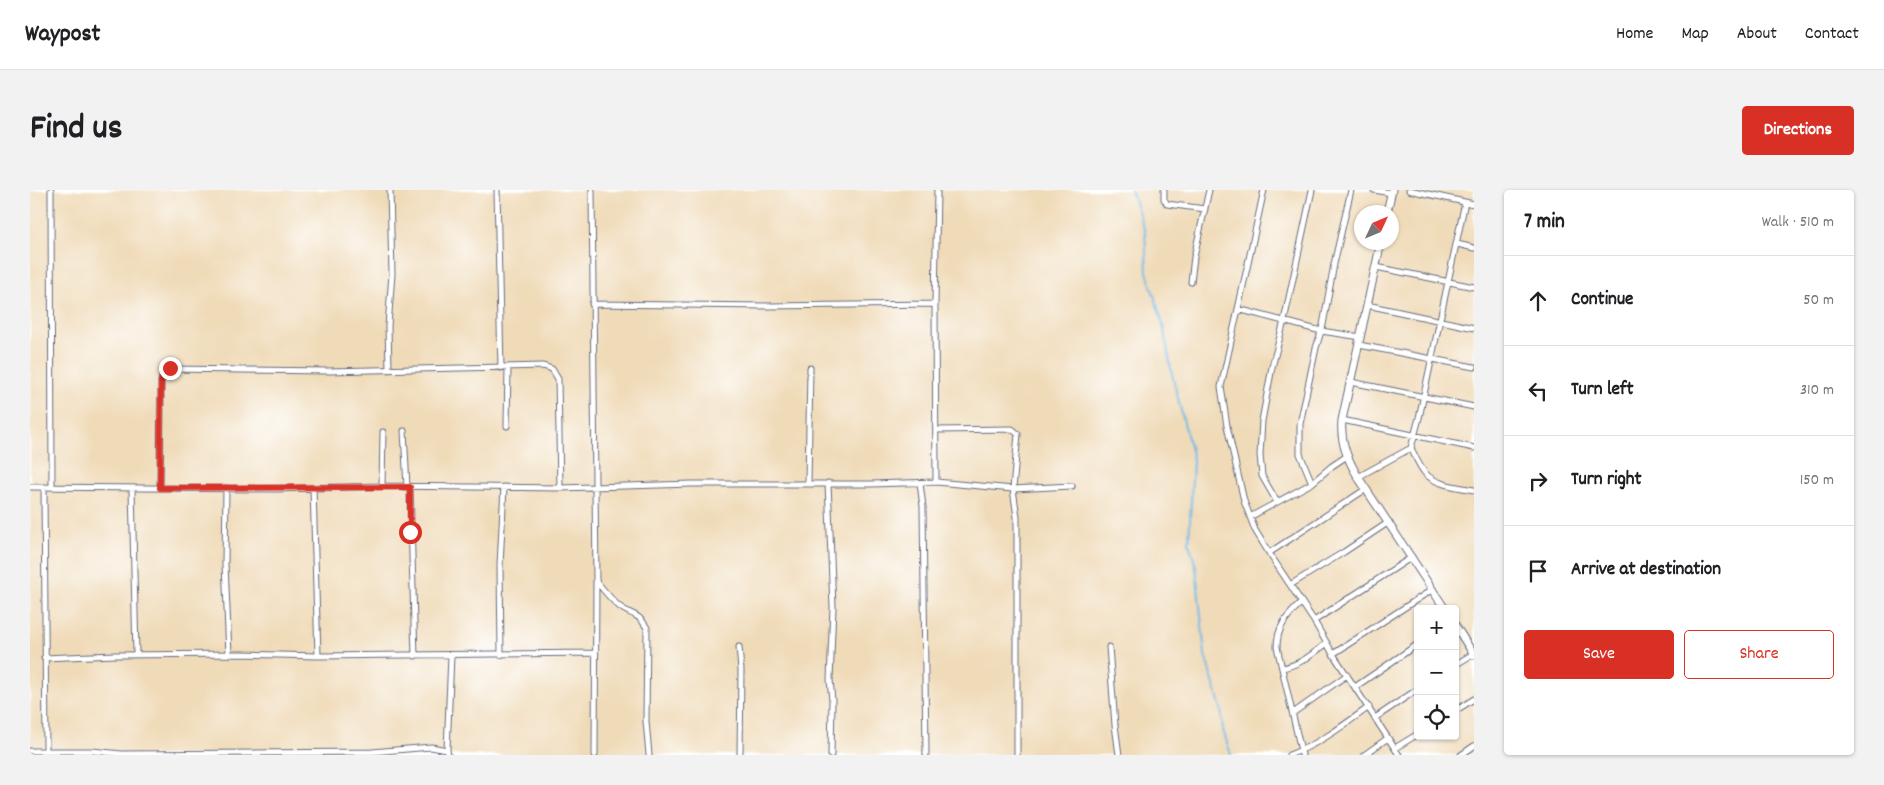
<!DOCTYPE html>
<meta charset="utf-8">
<style>
body{margin:0;font-family:Dekko,sans-serif;background:#f2f2f2;color:#202124}
.controls{position:absolute;right:15px;bottom:15px;display:grid;overflow:hidden;border-radius:5px;box-shadow:0 1px 4px #0004}
.controls button{width:45px;height:45px;display:grid;place-items:center;padding:0;border:0;border-bottom:1px solid #e0e0e0;background:#fff;color:#202124;font:25px sans-serif}
.compass{position:absolute;left:1324px;top:15px;width:45px;height:45px;border-radius:50%;background:#fff;box-shadow:0 1px 4px #0004;rotate:46deg}
.stop{position:absolute;width:15px;height:15px;margin:-11px;border:4px solid #d93025;border-radius:50%;background:#fff}
.stop.end{background:#d93025;border-color:#fff;box-shadow:0 1px 5px #0008}
.list{margin:0;padding:0;list-style:none}
h2{display:flex;justify-content:space-between;align-items:center;height:65px;margin:0;padding:0 20px;font-size:21px}
h2 small{font-size:16px;font-weight:400;color:#757577}
.list li{display:grid;grid-template-columns:32px 1fr auto;gap:15px;align-items:center;box-sizing:border-box;height:90px;padding:0 20px;border-top:1px solid #e0e0e0}
.list b{display:block;font-size:19px;white-space:nowrap}
.list em{font-size:16px;font-style:normal;color:#757577}
.actions{display:flex;gap:10px;padding:15px 20px}
.actions a{flex:1;padding:11px 0;border:1px solid #d93025;border-radius:5px;text-align:center;font-size:18px;color:#d93025}
.actions .main{background:#d93025;color:#fff}
.icon{flex:none;width:28px;height:28px;fill:none;stroke:currentColor;stroke-width:2;stroke-linecap:round;stroke-linejoin:round}
.map{position:relative;flex:none;width:1444px;height:565px;overflow:hidden;border-radius:5px}
header{display:flex;align-items:center;gap:30px;box-sizing:border-box;height:70px;padding:0 25px;background:#fff;border-bottom:1px solid #e0e0e0}
header strong{font-size:24px}
nav{display:flex;gap:28px;margin-inline-start:auto;font-size:18px}
.intro{display:flex;align-items:center;justify-content:space-between;box-sizing:border-box;height:120px;padding:0 30px}
h1{margin:0;font-size:35px}
.button{padding:12px 22px;border-radius:5px;background:#d93025;color:#fff;font-size:18px;font-weight:700}
main{display:flex;gap:30px;padding:0 30px}
aside{flex:1;background:#fff;border-radius:5px;box-shadow:0 1px 4px #0004}
.map>svg:first-child{display:block}
.lines{fill:none;stroke-linecap:round;stroke-linejoin:round}
.stream{stroke:#6db9e6;stroke-width:2}
.street-casing{stroke:#666b7e;stroke-width:7}
.secondary-casing{stroke:#666b7e;stroke-width:9}
.street{stroke:#fff;stroke-width:5}
.secondary{stroke:#fff;stroke-width:7}
.route{stroke:#d93025;stroke-width:6}
</style>
<header>
<strong>Waypost</strong>
<nav><a>Home</a><a>Map</a><a>About</a><a>Contact</a></nav>
</header>
<div class="intro"><h1>Find us</h1><a class="button">Directions</a></div>
<main>
<div class="map">
<svg width="1444" height="565" viewBox="0 0 1444 565">
<rect width="100%" height="100%" fill="#fff"/>
<filter id="ink" filterUnits="userSpaceOnUse"><feTurbulence type="fractalNoise" baseFrequency=".02" numOctaves="2"/><feDisplacementMap in="SourceGraphic" scale="10" xChannelSelector="R" yChannelSelector="G"/><feConvolveMatrix kernelMatrix="1 2 1 2 8 2 1 2 1" color-interpolation-filters="sRGB"/></filter>
<filter id="wash" filterUnits="userSpaceOnUse"><feTurbulence type="fractalNoise" baseFrequency=".0096" numOctaves="4" result="noise"/><feDisplacementMap in="SourceGraphic" scale="20" xChannelSelector="R" yChannelSelector="G"/><feGaussianBlur stdDeviation="1.12" result="paint"/><feColorMatrix in="noise" values="0 0 0 0 0 0 0 0 0 0 0 0 0 0 0 0 0 1.4 0 .05"/><feComposite in="paint" operator="in"/></filter>
<g filter="url(#wash)">
<rect width="100%" height="100%" fill="#f0dbb9"/>
<g class="lines">
<path class="stream" d="M1101,0L1115,42L1117,82L1133,135L1142,184L1163,269L1159,353L1166,377L1175,465L1191,518L1193,540L1201,565"/>
</g>
</g>
<g filter="url(#ink)">
<g class="lines">
<defs>
<path id="street" d="M21,0L22,297
M467,0L471,178
M562,0L566,391L565,565
M1134,0V9L1137,14L1175,19
M1234,0L1191,197L1197,236L1214,311L1225,340L1239,363L1284,431L1303,464L1369,565
M1344,0L1361,3
M1379,0L1444,14
M1435,12L1389,228L1381,258C1385,266 1389,276 1395,283C1405,295 1429,297 1444,300
M1427,54L1444,58
M1346,77L1444,97
M1161,92L1164,67L1179,0
M562,114L738,116L905,114
M1337,115L1444,138
M1208,119L1291,141L1331,147
M1329,155L1444,177
M359,180L358,136L362,84L360,0
M1321,192L1444,217
M1312,230L1444,258
M477,236L478,177
M906,240L982,239L988,244L983,299L987,327V565
M374,241L377,297
M1328,287L1381,258
M906,292L905,114L907,0
M778,293L780,178
M798,293L803,417L800,490L802,510L801,565
M890,293L893,317L896,565
M1282,293L1270,264V234L1286,158L1293,135L1304,74L1321,0
M352,296L353,242
M0,297L245,299L352,296L530,298L662,294H841L906,292L983,299L1042,296
M14,297L16,560
M380,297L385,466
M102,298L106,464
M130,298L131,192L133,184L140,179L298,181L513,176L522,179L528,189L530,298
M196,298L195,374L199,464
M283,298L288,466
M1247,312L1232,286L1230,265L1232,231L1242,177L1254,131L1282,0
M1220,327L1282,293L1302,276L1317,266
M1239,363L1336,299
M566,391C573,399 581,410 590,417C602,426 608,422 617,438L616,531L619,565
M1260,395L1314,362L1359,332
M1271,413C1257,426 1247,437 1247,457L1272,565
M1284,431L1382,367
M709,457L711,480L710,565
M1079,457L1085,535L1089,565
M1303,464L1403,399
M471,465L470,375L474,297
M14,468L85,465L212,464L288,466L565,463
M1425,475L1443,464
M1252,478C1270,475 1283,464 1297,453
M1325,497L1388,454
M1425,521L1444,509
M1263,523L1317,485
M1345,528L1388,499
M1365,558L1388,544
M417,560L421,466
M0,561H62L92,564L342,562L401,557L417,560L418,565
M1259,565C1288,555 1314,535 1339,517
M1334,565L1358,548
M1431,565L1444,556"/>
<path id="secondary" d="M1357,22L1362,0
M1351,52L1312,230C1310,252 1317,268 1328,287L1415,419
M1425,435L1444,465"/>
</defs>
<use href="#street" class="street-casing"/>
<use href="#secondary" class="secondary-casing"/>
<use href="#street" class="street"/>
<use href="#secondary" class="secondary"/>
</g>
</g>
<g class="lines" filter="url(#ink)">
<path class="route" d="M140,178L133,184L131,192L130,298L380,297V342"/>
</g>
</svg>
<div class="controls">
<button>+</button>
<button>−</button>
<button><svg class="icon" aria-label="locate" viewBox="0 0 24 24"><circle cx="12" cy="12" r="6"/><path d="M12 2v4M12 18v4M2 12h4M18 12h4"/></svg></button>
</div>
<svg class="compass" viewBox="-18 -18 36 36"><path d="M0-13l5 13h-10z" fill="#e53935"/><path d="M0 13l5-13h-10z" fill="#757577"/></svg>
<div class="stop" style="left:380px;top:342px"></div>
<div class="stop end" style="left:140px;top:178px"></div>
</div>
<aside>
<h2>7 min<small>Walk · 510 m</small></h2>
<ul class="list">
<li><svg class="icon" aria-label="ahead" viewBox="0 0 24 24"><path d="M12 20V5M6 11l6-6 6 6"/></svg><div><b>Continue</b></div><em>50 m</em></li>
<li><svg class="icon" aria-label="left" viewBox="0 0 24 24"><path d="M17 20v-9H6M10 6l-5 5 5 5"/></svg><div><b>Turn left</b></div><em>310 m</em></li>
<li><svg class="icon" aria-label="right" viewBox="0 0 24 24"><path d="M7 20v-9h11M14 6l5 5-5 5"/></svg><div><b>Turn right</b></div><em>150 m</em></li>
<li><svg class="icon" aria-label="arrive" viewBox="0 0 24 24"><path d="M6 21V4h12l-3 4 3 4H6"/></svg><div><b>Arrive at destination</b></div></li>
</ul>
<div class="actions"><a class="main">Save</a><a>Share</a></div>
</aside>
</main>
